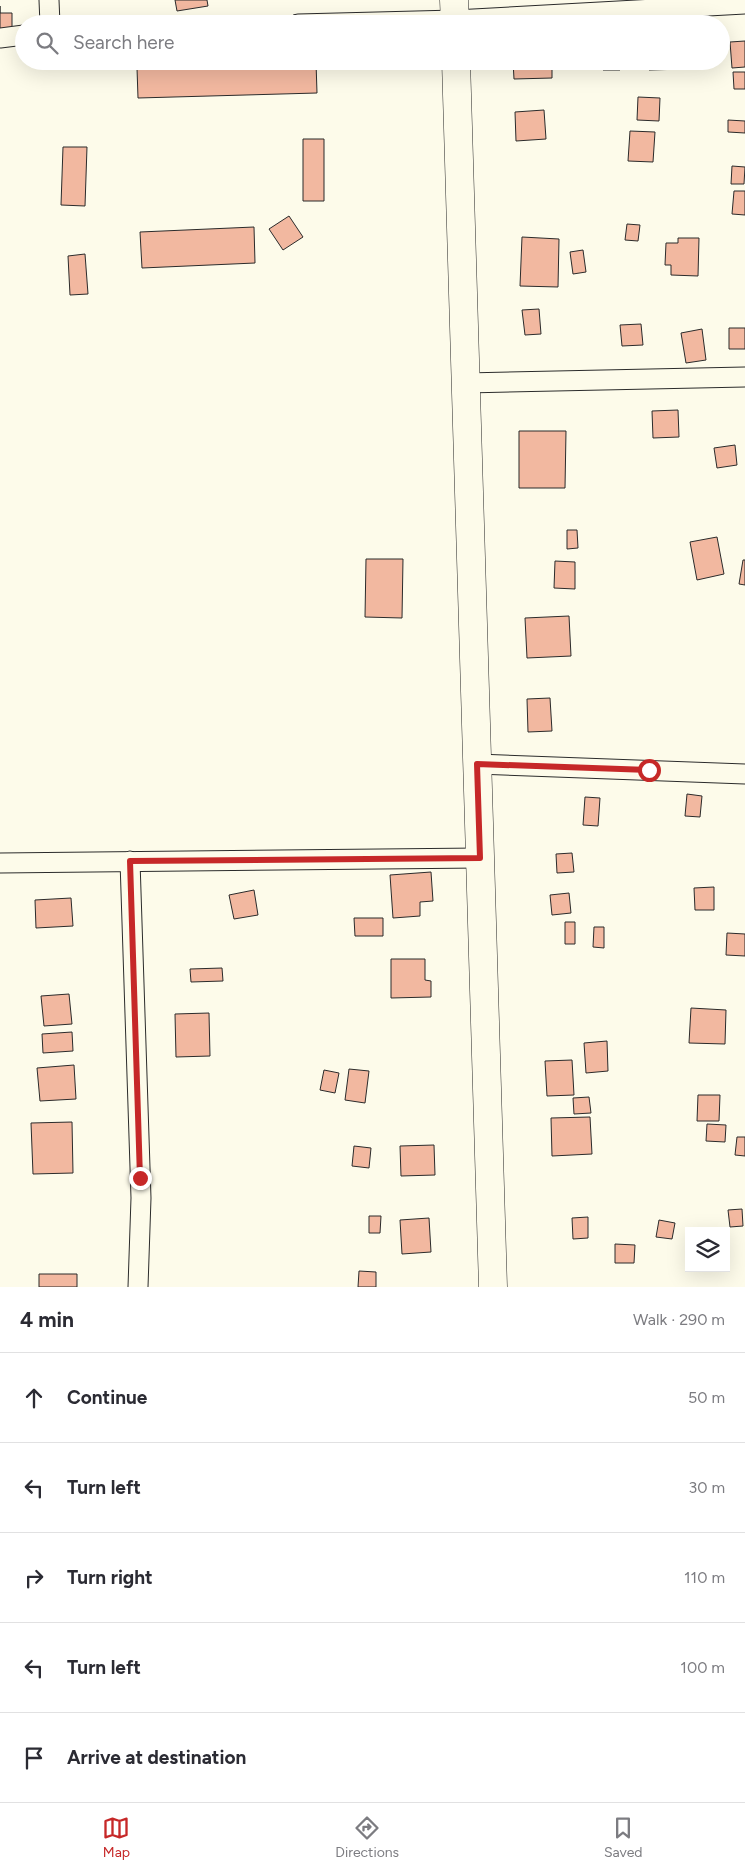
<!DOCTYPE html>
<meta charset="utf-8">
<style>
body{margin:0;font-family:Figtree,sans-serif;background:#f2f2f3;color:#2b2b33}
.controls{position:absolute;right:15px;bottom:15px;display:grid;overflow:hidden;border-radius:0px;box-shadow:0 5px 20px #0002}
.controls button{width:45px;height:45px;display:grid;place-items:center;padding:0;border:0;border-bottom:1px solid #e1e1e2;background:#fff;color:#2b2b33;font:25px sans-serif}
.stop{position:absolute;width:15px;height:15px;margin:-11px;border:4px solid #c62828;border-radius:50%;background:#fff}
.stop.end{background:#c62828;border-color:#fff;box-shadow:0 1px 5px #0008}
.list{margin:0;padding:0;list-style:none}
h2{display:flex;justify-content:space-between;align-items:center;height:65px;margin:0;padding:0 20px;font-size:21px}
h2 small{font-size:16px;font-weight:400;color:#7c7c81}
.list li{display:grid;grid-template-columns:32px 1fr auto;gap:15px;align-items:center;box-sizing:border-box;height:90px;padding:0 20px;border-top:1px solid #e1e1e2}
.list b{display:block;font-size:19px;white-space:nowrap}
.list em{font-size:16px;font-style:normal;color:#7c7c81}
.icon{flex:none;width:28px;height:28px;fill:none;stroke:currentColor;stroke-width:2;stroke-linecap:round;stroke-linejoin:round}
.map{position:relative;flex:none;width:745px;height:1287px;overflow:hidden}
.search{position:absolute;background:#fff;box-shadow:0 5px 20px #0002;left:15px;right:15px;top:15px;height:55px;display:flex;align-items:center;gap:12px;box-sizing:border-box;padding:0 18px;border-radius:28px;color:#7c7c81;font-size:19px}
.sheet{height:515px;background:#fff}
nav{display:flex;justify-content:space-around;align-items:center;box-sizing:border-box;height:70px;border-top:1px solid #e1e1e2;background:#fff;font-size:14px;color:#7c7c81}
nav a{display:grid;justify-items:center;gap:2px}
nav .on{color:#c62828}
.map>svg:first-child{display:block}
.building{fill:#f2b8a0;stroke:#2b2b2b}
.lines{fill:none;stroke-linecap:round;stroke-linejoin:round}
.minor-casing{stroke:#2b2b2b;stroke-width:21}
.secondary-casing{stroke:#2b2b2b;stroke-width:29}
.minor{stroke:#fdfbea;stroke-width:19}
.secondary{stroke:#fdfbea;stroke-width:28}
.route{stroke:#c62828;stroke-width:6}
</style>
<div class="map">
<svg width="745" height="1287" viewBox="0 0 745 1287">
<rect width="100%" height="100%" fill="#fdfbea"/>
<path class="building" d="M175,0H207L208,6L177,11Z
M0,6V13H12V30L0,32Z
M745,41V67L732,68L730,42Z
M513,61H552V78L514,79Z
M603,61H620V70H603Z
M648,61H684L685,69L649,70Z
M316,62L317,93L138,98L137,68Z
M733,72H745V89H734Z
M638,97L660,98L659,121L637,120Z
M544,110L546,139L516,141L515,112Z
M728,120L745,121V133L728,132Z
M630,131L655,132L653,162L628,161Z
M303,139H324V201H303Z
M63,147H87L85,206L61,205Z
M732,166L745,167L744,184H731Z
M734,191H745V215L732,214Z
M289,216L303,237L283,250L269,229Z
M627,224L640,225L638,241L625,240Z
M254,227L255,263L142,268L140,232Z
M522,237L559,239L558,287L520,286Z
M678,238H699L698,276L671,275V265H665L666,243H678Z
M583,250L586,272L573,274L570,252Z
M85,254L88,294L70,295L68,256Z
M539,309L541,334L525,335L522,310Z
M641,324L643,345L622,346L620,325Z
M729,328H745V349H729Z
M702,329L706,360L686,363L681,333Z
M678,410L679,437L653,438L652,411Z
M519,431H566L565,488H519Z
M735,445L737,465L717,468L714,448Z
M567,530H577L578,548L567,549Z
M717,537L724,574L697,580L690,542Z
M366,559H403L402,618L365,617Z
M743,560H745V585L739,584Z
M555,561L575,562V589L554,588Z
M569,616L571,656L527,658L525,618Z
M550,698L552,731L528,732L527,699Z
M687,794L702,796L700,817L685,816Z
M585,797L600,798L598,826L583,825Z
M572,853L574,872L557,873L556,854Z
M431,872L433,901L420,902V916L393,918L390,875Z
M714,887V910H695L694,888Z
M254,890L258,915L234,919L229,895Z
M569,893L571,913L552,915L550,895Z
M71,898L73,926L36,928L35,900Z
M354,918H383V936H355Z
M565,922H575V944H565Z
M594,927H604V948L593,947Z
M727,933L745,934V956L726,955Z
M391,959H425V980L431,981V997L391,998Z
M222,968L223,981L191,982L190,969Z
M69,994L72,1024L44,1026L41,996Z
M691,1008L726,1010L725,1044L689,1043Z
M209,1013L210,1056L176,1057L175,1014Z
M72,1032L73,1051L43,1053L42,1034Z
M607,1041L608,1071L586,1073L584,1043Z
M572,1060L574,1095L547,1096L545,1061Z
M74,1065L76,1099L40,1101L37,1068Z
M349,1069L369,1071L365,1103L345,1100Z
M324,1070L339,1073L335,1093L320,1090Z
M698,1095H720L719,1121H697Z
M589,1097L591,1113L574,1114L573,1098Z
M590,1117L592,1154L552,1156L551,1118Z
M72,1122L73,1173L33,1174L31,1123Z
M707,1124L726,1125L725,1142L706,1141Z
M737,1137H745V1156L735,1155Z
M434,1145L435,1175L401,1176L400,1146Z
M354,1146L371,1148L369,1168L352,1166Z
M742,1209L743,1226L730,1227L728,1210Z
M369,1216H381L380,1233H369Z
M588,1217V1238L573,1239L572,1218Z
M429,1218L431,1252L402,1254L400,1220Z
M659,1220L675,1223L672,1239L656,1237Z
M615,1244L635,1245L634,1263H615Z
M359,1271L376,1272V1287H358Z
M39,1274H77V1287H39Z"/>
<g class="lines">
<defs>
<path id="minor" d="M49,0L50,24
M298,24L455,20L745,4
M0,38L24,35
M466,383L745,377
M477,764L745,774
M130,861L141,1198L138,1287
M0,863L480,858"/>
<path id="secondary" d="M454,0L455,24
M456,61L493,1287"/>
</defs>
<use href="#minor" class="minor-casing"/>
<use href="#secondary" class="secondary-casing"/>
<use href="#minor" class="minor"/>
<use href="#secondary" class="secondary"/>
</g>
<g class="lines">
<path class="route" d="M140,1178L130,861L480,858L477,764L649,770"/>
</g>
</svg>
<div class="controls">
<button><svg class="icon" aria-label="layers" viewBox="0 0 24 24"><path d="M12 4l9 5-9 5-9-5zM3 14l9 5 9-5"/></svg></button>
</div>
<div class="stop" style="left:649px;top:770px"></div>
<div class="stop end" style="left:140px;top:1178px"></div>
<div class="search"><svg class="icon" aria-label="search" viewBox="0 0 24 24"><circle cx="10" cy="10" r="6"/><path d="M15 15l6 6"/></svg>Search here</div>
</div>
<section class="sheet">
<h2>4 min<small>Walk · 290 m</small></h2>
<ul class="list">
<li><svg class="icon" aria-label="ahead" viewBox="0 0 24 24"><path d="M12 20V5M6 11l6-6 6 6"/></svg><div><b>Continue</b></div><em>50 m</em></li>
<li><svg class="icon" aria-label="left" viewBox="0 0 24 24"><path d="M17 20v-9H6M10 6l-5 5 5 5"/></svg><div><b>Turn left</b></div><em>30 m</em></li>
<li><svg class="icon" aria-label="right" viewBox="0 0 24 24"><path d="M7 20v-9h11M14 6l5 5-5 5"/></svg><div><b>Turn right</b></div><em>110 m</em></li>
<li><svg class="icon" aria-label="left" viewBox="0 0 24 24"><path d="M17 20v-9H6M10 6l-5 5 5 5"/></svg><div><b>Turn left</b></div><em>100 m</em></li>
<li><svg class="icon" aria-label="arrive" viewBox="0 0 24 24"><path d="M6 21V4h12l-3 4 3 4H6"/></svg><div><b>Arrive at destination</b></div></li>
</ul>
</section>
<nav>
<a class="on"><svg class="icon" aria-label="map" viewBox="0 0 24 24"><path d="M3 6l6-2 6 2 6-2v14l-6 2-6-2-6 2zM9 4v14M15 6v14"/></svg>Map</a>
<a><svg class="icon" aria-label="directions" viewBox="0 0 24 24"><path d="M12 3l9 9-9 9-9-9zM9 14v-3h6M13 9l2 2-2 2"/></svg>Directions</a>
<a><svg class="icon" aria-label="saved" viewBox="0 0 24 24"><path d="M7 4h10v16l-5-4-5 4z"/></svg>Saved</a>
</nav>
